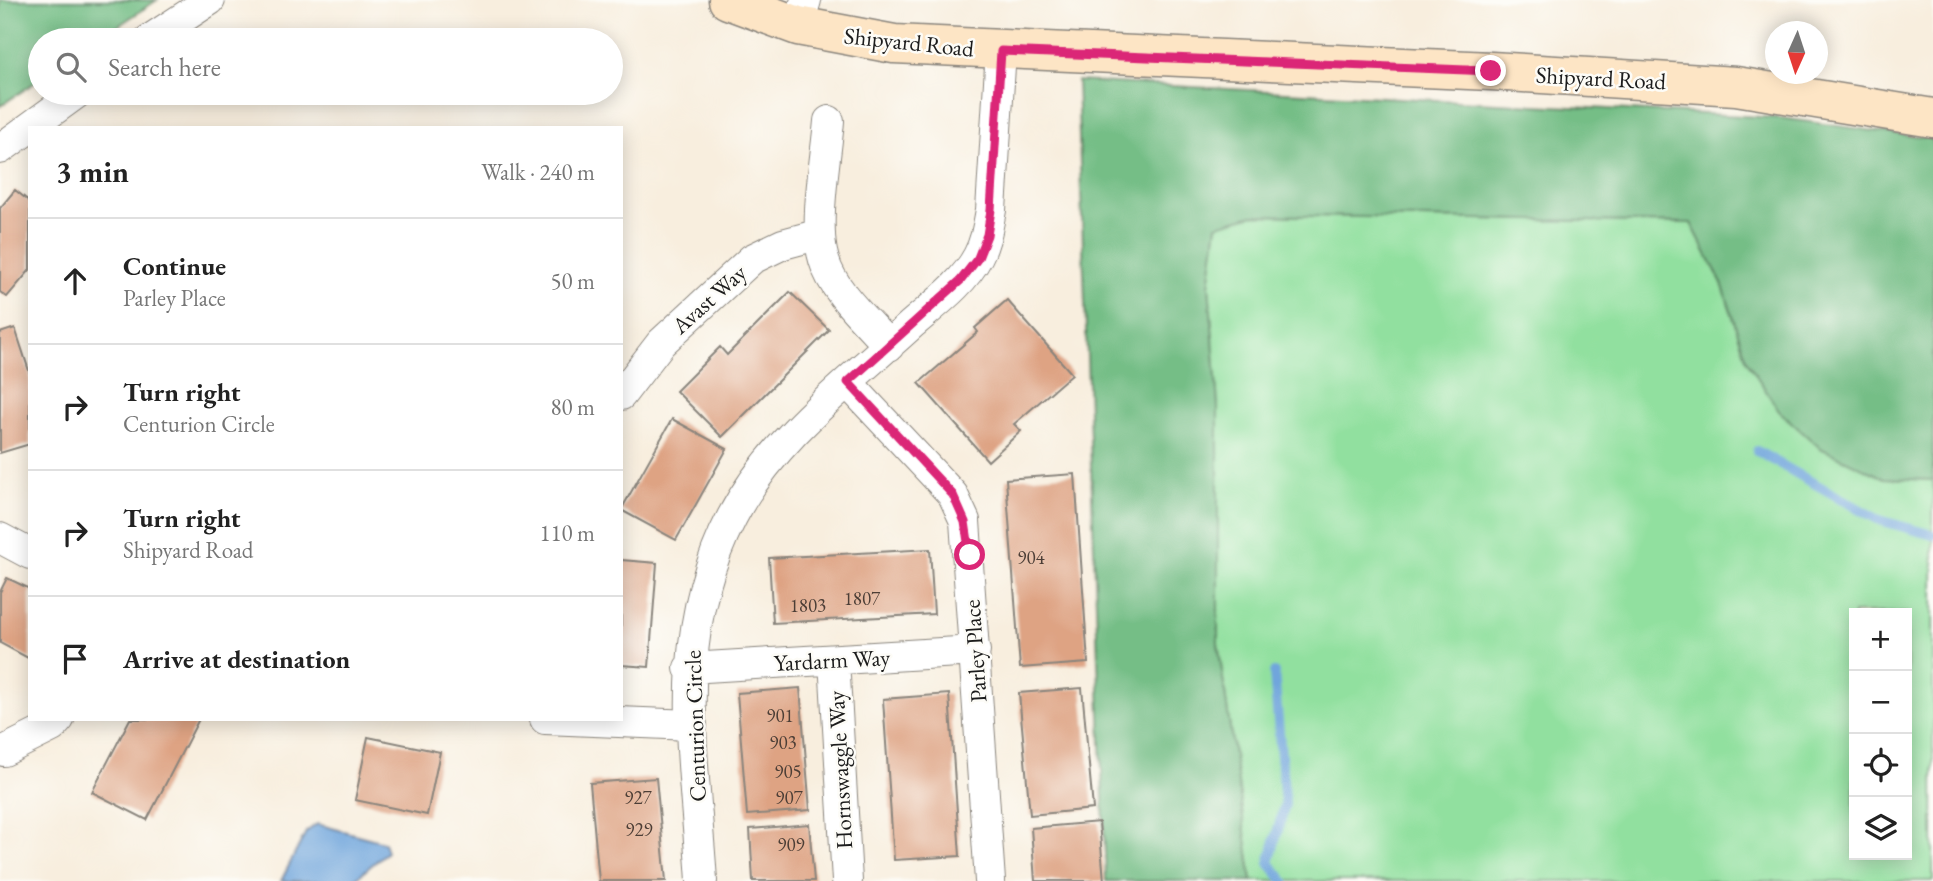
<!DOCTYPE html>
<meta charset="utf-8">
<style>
body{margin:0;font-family:"EB Garamond",serif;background:#f6f6f6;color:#222}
.controls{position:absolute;right:21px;bottom:21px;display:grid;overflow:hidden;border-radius:0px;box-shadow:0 4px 18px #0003}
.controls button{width:63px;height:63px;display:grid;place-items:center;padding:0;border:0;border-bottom:2px solid #e0e0e0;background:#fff;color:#222;font:35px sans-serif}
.compass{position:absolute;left:1765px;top:21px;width:63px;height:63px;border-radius:50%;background:#fff;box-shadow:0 4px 18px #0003;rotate:183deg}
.stop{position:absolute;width:21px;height:21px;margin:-16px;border:5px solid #db2777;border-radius:50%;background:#fff}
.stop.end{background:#db2777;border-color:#fff;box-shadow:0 2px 7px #0008}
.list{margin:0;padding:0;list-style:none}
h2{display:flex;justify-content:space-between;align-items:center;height:91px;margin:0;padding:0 28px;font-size:30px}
h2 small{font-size:23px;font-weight:400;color:#767676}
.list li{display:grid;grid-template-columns:46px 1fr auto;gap:21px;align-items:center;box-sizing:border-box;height:126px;padding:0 28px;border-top:2px solid #e0e0e0}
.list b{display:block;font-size:26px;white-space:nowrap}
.list p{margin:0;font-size:23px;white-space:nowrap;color:#767676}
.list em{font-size:23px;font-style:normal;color:#767676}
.icon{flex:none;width:38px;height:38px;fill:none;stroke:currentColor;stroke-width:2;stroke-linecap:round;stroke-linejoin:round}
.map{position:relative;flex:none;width:1933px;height:881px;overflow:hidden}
.search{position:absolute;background:#fff;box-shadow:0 4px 18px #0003;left:28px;top:28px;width:595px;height:77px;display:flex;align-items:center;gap:18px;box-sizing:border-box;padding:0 24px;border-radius:38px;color:#767676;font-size:26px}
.panel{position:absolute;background:#fff;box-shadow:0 4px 18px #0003;left:28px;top:126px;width:595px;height:595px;border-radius:0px}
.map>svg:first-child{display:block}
.green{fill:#91e09f;stroke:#567e5e;stroke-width:2;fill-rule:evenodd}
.forest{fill:#74be86;stroke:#486d51;stroke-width:2}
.water{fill:#6fa5dc;stroke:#46607c;stroke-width:2}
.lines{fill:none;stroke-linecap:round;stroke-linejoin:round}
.stream{stroke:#6fa5dc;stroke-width:10}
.building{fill:#dea383}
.street-casing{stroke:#8a857d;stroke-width:32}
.secondary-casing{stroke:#8a857d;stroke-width:41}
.street{stroke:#fff;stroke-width:30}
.secondary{stroke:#fde5c5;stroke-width:38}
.route{stroke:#db2777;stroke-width:9}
.labels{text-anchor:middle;stroke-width:5;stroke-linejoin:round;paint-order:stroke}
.number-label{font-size:19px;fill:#4c3e36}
.street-label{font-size:23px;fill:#1c1c1c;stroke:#fdfcf7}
</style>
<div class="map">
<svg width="1933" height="881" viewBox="0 0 1933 881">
<rect width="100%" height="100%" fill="#fdfcf7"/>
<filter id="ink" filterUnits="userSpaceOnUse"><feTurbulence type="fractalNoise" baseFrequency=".0143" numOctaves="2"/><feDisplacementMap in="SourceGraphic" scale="14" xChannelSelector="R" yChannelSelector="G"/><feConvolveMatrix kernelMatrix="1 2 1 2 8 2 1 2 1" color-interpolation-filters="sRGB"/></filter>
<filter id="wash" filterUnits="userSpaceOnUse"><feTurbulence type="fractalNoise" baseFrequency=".00686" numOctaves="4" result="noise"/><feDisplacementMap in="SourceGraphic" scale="28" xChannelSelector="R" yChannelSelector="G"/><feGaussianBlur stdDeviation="1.57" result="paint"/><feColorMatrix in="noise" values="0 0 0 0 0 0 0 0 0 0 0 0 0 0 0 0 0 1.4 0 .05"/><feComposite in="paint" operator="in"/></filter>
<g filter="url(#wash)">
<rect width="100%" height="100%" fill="#f8eede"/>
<path class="green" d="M1253,215L1691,223L1722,283L1747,361L1884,478L1933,480V881H1252L1218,644V406L1209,285L1217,225ZM1854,613H1907V855H1854Z"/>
<path class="forest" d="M0,0H157L97,40H40V79L0,106Z
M1077,81L1781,118L1933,139V480L1884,478L1820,448L1779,411L1747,361L1722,283L1691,223L1253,215L1217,225L1209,285L1218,406V644L1252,881H1106Z"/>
<path class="water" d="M317,824L384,842L387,852L353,881H281L306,832Z"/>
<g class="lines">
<path class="stream" d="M1757,451L1879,520L1933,535
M1274,673L1285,804L1269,863L1284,881"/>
</g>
<g id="blocks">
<path class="building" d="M15,190L30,202V270L7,297L0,292V208Z
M790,292L829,330L722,437L676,391L720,347L727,355Z
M1007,300L1072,374L1014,424L1021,431L988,461L919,383L978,332L975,328Z
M15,328L30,374V444L0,453V333Z
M672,419L727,449L676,540L621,510Z
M1075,474L1088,663L1020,668L1006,479Z
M930,549L934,614L773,623L769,558Z
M621,560L657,563L649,667L621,665Z
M7,578L30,589V659L0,643V592Z
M800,688L810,810L747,815L737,693Z
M1082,688L1093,809L1030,815L1019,693Z
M949,694L960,856L894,860L883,699Z
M130,719H199L147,820L92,792Z
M368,737L440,752L427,815L355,800Z
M656,778L666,881H599L590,783Z
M1099,822L1104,881H1035L1031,828Z
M809,824L814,881H753L750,829Z"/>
</g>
</g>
<g filter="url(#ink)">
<use href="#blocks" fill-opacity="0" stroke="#8a857d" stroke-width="2"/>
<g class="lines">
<defs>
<path id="street" d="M798,26L806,0
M149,40L210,0
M829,121C826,158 813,226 824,260C833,292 867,321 889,346
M0,149L77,93
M847,382L953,495L965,521L990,881
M621,395L661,343L752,259L783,244L820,234
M0,538L30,554
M834,660L847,881
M689,668L975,651
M545,719L692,725
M4,751L52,727L59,719
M702,881C694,754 670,636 732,517C772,439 849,382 912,324C935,304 964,283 978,256C986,241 988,226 991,210L1001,50"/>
<path id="secondary" d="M728,0L798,26L894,44L1491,71L1736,86L1933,118"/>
</defs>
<use href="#street" class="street-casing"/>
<use href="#secondary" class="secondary-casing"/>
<use href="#street" class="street"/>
<use href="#secondary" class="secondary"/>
</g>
</g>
<g class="lines" filter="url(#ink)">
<path class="route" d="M970,555L965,522L953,495L848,382L961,280L978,258L987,235L991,210L1001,51L1491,71"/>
</g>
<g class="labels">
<g class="number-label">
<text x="1031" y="564">904</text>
<text x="862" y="605">1807</text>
<text x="808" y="612">1803</text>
<text x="780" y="722">901</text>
<text x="783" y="749">903</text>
<text x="788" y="778">905</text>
<text x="638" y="804">927</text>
<text x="789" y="804">907</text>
<text x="639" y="836">929</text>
<text x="791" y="851">909</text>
</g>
<g class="street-label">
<text transform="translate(909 42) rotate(6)" y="8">Shipyard Road</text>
<text transform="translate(1601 78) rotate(3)" y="8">Shipyard Road</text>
<text transform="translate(709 299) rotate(-42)" y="8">Avast Way</text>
<text transform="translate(975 651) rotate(-94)" y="8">Parley Place</text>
<text transform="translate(832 660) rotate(-3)" y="8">Yardarm Way</text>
<text transform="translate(695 726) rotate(-92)" y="8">Centurion Circle</text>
<text transform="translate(840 770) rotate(-93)" y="8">Hornswaggle Way</text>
</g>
</g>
</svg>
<div class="controls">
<button>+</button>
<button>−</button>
<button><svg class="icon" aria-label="locate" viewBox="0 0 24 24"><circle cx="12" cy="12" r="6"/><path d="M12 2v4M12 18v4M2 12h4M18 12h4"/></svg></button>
<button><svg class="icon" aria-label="layers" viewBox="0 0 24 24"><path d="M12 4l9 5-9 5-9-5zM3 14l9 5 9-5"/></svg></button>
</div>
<svg class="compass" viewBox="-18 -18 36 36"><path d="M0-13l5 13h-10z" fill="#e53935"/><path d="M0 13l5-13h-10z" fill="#767676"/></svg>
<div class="stop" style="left:970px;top:555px"></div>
<div class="stop end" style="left:1491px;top:71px"></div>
<div class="search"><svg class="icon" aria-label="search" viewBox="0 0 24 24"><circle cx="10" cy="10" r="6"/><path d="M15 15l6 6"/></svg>Search here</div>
<section class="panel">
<h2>3 min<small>Walk · 240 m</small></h2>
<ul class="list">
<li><svg class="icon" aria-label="ahead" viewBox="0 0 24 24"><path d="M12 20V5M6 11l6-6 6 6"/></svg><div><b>Continue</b><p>Parley Place</p></div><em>50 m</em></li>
<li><svg class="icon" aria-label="right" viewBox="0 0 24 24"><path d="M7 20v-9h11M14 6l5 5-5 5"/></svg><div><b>Turn right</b><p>Centurion Circle</p></div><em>80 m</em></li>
<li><svg class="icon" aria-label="right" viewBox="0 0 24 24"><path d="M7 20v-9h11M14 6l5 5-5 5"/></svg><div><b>Turn right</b><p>Shipyard Road</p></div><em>110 m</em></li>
<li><svg class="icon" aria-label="arrive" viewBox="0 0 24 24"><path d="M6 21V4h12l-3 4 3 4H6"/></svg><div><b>Arrive at destination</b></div></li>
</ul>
</section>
</div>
